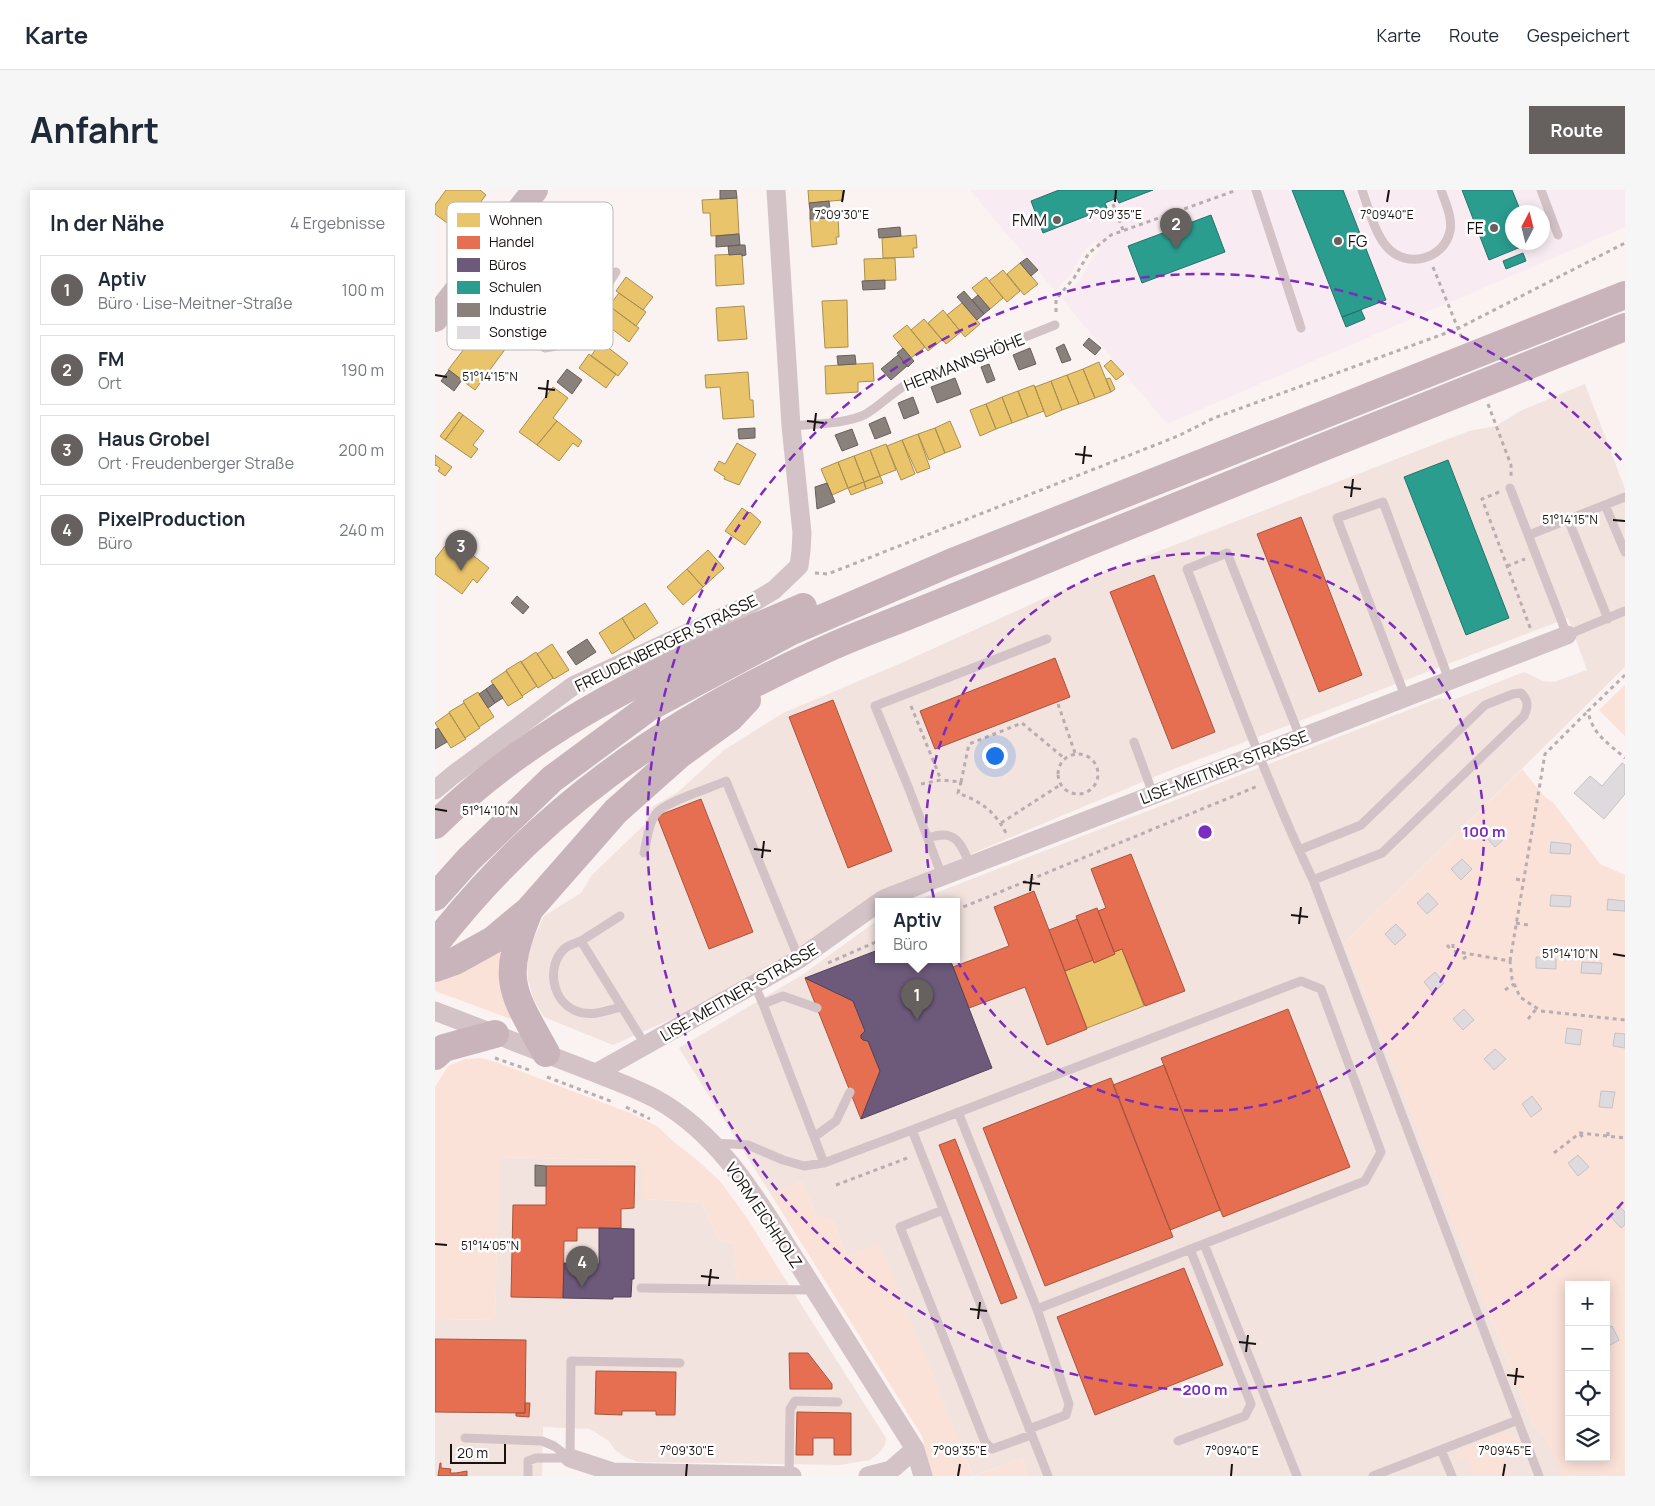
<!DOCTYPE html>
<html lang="de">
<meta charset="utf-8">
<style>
body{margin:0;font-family:Manrope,sans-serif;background:#f6f6f7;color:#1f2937}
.controls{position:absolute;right:15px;bottom:15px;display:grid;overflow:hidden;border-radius:0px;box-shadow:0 2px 12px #0003}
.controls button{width:45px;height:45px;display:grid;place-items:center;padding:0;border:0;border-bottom:1px solid #e0e1e3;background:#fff;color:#1f2937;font:25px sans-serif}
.compass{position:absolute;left:1070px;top:15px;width:45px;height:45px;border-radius:50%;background:#fff;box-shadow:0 2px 12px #0003;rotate:7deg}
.scale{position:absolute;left:15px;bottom:12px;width:56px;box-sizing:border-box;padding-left:5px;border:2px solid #17120f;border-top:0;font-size:14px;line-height:18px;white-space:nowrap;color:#17120f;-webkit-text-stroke:4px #fff;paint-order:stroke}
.you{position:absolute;left:559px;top:565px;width:18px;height:18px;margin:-12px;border:4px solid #fff;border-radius:50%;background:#1a73e8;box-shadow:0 0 0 8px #1a73e833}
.badge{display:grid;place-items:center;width:32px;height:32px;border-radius:50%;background:#66615e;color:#fff;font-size:16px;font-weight:700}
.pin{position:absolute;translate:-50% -41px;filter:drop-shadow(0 1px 2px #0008)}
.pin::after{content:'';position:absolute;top:26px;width:18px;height:15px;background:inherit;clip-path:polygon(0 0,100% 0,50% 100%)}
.popup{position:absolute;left:440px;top:708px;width:85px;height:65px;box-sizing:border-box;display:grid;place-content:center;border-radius:0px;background:#fff;filter:drop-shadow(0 1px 4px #0005);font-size:16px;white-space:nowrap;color:#747a83}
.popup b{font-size:19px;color:#1f2937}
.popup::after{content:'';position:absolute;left:50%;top:100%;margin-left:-10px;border:10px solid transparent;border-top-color:#fff}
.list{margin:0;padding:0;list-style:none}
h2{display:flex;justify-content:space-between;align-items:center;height:65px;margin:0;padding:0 20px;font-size:21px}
h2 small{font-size:16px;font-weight:400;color:#747a83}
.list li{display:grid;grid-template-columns:32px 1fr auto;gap:15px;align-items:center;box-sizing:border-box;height:70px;margin:0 10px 10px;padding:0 10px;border:1px solid #e0e1e3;border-radius:0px}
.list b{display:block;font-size:19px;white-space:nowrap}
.list p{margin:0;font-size:16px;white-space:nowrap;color:#747a83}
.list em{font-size:16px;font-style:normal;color:#747a83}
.icon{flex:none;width:28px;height:28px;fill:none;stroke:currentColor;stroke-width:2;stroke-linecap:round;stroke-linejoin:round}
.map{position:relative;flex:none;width:1190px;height:1286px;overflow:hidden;border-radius:0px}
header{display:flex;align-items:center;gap:30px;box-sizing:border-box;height:70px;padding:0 25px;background:#fff;border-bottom:1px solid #e0e1e3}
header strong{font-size:24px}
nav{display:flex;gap:28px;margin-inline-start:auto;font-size:18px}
.intro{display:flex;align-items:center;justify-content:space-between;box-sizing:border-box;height:120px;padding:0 30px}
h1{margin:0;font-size:35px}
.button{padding:12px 22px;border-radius:0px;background:#66615e;color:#fff;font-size:18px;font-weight:700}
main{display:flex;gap:30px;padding:0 30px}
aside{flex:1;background:#fff;border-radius:0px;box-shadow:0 2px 12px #0003}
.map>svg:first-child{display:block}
.built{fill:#f2e3df}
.education{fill:#f9ebf2;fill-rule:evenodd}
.green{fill:#fbe2d8;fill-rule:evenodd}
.homes{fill:#e9c46a;stroke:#aa8f4f}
.shops{fill:#e76f51;stroke:#a9533d}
.offices{fill:#6d597a;stroke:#53445a}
.schools{fill:#2a9d8f;stroke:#247369}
.industry{fill:#8a817c;stroke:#68605b}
.building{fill:#dedadd;stroke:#c5c2c4}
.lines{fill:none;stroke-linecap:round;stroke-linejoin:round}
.path{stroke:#b9adb0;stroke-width:3;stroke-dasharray:4 4;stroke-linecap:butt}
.lane{stroke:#d3c3c7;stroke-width:9}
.street{stroke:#d3c3c7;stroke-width:19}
.secondary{stroke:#cbb8bd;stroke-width:26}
.highway{stroke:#c8b4ba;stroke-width:28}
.ticks{fill:none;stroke:#17120f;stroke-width:2}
.ring{fill:none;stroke:#7b2cbf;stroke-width:2.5;stroke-dasharray:9 6}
.poi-dot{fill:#66615e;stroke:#fff;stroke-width:2}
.labels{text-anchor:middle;stroke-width:5;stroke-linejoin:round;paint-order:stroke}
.poi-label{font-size:16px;fill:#17120f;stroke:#fff;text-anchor:end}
.street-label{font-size:16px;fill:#17120f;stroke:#fff}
.key{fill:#fff;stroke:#b9b8b7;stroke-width:1}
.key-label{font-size:14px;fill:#17120f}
.ticks-label{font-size:12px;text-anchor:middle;fill:#17120f;stroke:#fff;stroke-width:5;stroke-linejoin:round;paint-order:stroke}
.centre{fill:#7b2cbf;stroke:#fff;stroke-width:2.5}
.ring-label{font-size:15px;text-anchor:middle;font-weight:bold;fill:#7b2cbf;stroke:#fff;stroke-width:5;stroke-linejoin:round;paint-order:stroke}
</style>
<header>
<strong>Karte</strong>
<nav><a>Karte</a><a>Route</a><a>Gespeichert</a></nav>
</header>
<div class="intro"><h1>Anfahrt</h1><a class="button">Route</a></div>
<main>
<aside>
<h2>In der Nähe<small>4 Ergebnisse</small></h2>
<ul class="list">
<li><span class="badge">1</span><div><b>Aptiv</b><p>Büro · Lise-Meitner-Straße</p></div><em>100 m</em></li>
<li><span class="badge">2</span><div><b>FM</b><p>Ort</p></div><em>190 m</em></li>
<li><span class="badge">3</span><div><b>Haus Grobel</b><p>Ort · Freudenberger Straße</p></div><em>200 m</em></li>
<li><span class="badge">4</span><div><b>PixelProduction</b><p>Büro</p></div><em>240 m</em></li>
</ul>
</aside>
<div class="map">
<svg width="1190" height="1286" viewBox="0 0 1190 1286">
<rect width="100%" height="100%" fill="#faf3f2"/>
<path class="built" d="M1150,194L1190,299V477L910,753L1098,1236L1110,1245L1128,1286H593L587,1268L538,1286L445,1055L412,1066L396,1028H382L367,992L335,1003L244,858L367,785L443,730V769H521V711H480L1004,508L1018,510L1089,482L1108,491L1119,492L1152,480L1133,428L731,582L474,690L373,753L261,818L178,855L109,827L99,810L93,791L92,763L109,726L146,703L157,685L210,634L211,626L217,617L243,602L289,560L348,523L464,474L652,389L1034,241L1061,236L1085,221Z
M64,967L207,971V1009L266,1012L285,1051L298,1053L302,1089H350L451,1248L450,1255L445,1262L435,1270L405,1275L203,1272L190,1267L180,1260L174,1251L155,1239L108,1237L107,1286H0V1129L60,1130Z"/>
<path class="education" d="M535,0H1190V37L732,234L627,109L644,91L659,66L665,60L661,50L647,64L635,85L620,101ZM1078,22H1108V52H1078Z"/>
<path class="green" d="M1190,495V546L1164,520Z
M1087,579L1111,608L1117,611L1165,674L1190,685V1286H1128L1110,1245L1098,1236L910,753ZM1134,1095H1171V1267H1134Z
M73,751L84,832L0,801V787Z
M46,868L61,872L195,923L222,936L240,953L261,969L285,991L314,1031L350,1089L302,1090L298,1053L285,1051L266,1012L207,1009L206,971L65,967L60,1130L0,1129V897L13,876L30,869Z
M367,992L382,1028H396L412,1066L445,1054L538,1286L587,1268L593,1286H497L487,1246L335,1003Z
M1071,1242L1077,1243L1085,1251L1065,1260L1075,1286H1040L1032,1266L1021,1270L1022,1264L1026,1259Z"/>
<path class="homes" d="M11,0H45L51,5L23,41L0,24V15Z
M373,0H407L408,10L374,13Z
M302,8L304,44L276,46L275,23H268L267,10Z
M403,27L404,47H401L402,54L377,57L375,29Z
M117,34L153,60L124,100L88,73Z
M481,45L482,58H478L479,67L448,68L447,48Z
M307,64L309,94L281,96L280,65Z
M460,68L461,90L430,91L429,69Z
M585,73L603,94L589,105L572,84Z
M568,80L585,101L572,112L554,91Z
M77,86L127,123L113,141L100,131L94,139L58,112Z
M191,87L218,107L208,120L181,101Z
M551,87L568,108L555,119L537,98Z
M184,103L211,122L201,136L174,116Z
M412,110L413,157L390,158L387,111Z
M527,113L545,134L530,147L512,125Z
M309,116L312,149L283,151L281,118Z
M177,118L204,138L194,152L167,131Z
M508,120L526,142L511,154L493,133Z
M489,129L507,150L493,161L476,140Z
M48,134L74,154L40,200L13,180Z
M472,135L490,157L476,168L458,146Z
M166,152L193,173L183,186L156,166Z
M154,164L181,184L171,198L144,178Z
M676,170L689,184L681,190L669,176Z
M664,172L676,202L660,208L648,179Z
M438,173L439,191L423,192V202L391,204L390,176Z
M648,179L660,208L644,214L632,185Z
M313,182L315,210H318L319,227L288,229L285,197L271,198L270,185Z
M632,185L644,214L627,220L616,191Z
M675,188L680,199L676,202L671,189Z
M616,191L627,220L611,227L600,197Z
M599,195L609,221L593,227L583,201Z
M118,197L133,208L118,228L122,231L102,255L84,242Z
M583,201L593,227L577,233L567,207Z
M567,207L577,233L561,239L551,214Z
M551,214L561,239L545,246L535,220Z
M24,222L28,225L10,250L5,246Z
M28,225L49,241L38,255L43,259L36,268L10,250Z
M122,231L147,251L143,257L138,253L124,271L102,255Z
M515,231L526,257L510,263L500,238Z
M500,238L510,263L494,270L483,244Z
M483,244L495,278L482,283L467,250Z
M467,250L480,284L466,290L452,256Z
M302,253L321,264L304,295L289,289L290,287L279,280L284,271L290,274Z
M451,254L461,280L445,286L435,260Z
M435,260L445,286L429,292L419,266Z
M0,265L17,277L10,286L3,281L5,278L1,275L0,276Z
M419,266L429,292L413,298L403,272Z
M403,272L413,298L397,305L386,279Z
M445,286L448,293L431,299L429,292Z
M429,292L431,299L416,305L413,298Z
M307,318L314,323L315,322L326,332L310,355L290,341Z
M10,356L20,364L26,356L54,378L42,393L38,389L27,404L0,384V369Z
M273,360L289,378L268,397L252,379Z
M252,379L268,397L248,415L232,397Z
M210,413L223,433L200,449L187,428Z
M187,428L200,449L177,464L164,443Z
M117,454L134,480L119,489L102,464Z
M101,462L118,488L103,498L86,472Z
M86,471L102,496L87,506L71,480Z
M71,481L88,507L73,516L56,491Z
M43,502L59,527L44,537L28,511Z
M29,513L45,538L30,548L14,522Z
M14,523L31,549L16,558L0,533Z
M687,759L709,816L652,838L630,781L658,770L659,773L680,764L679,762Z"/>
<path class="shops" d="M866,327L927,485L884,502L822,344Z
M719,385L780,542L737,559L675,402Z
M620,468L635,507L500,559L485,521Z
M398,510L457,661L413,678L354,527Z
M266,609L318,742L274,759L222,626Z
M696,664L750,801L710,816L687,759L679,762L663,721L671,718L656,679Z
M599,701L652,839L612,855L590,797L534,818L518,777L574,756L559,717Z
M662,718L680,764L659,773L641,726Z
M642,729L658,770L630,781L614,740Z
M370,788L418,811L430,841L426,845V848L428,850L433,851L445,881L426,929Z
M853,819L915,977L788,1027L726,868Z
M729,875L785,1020L735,1040L678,895Z
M676,888L738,1047L610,1096L548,938Z
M520,949L582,1108L566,1114L504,955Z
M111,976H200L199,1018L186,1019V1038H142V1051H129L128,1108L76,1107L78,1015H111Z
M749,1078L788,1175L660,1225L622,1127Z
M0,1149L91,1150L90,1223L0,1222Z
M354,1163H373L397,1194V1199H355Z
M161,1181L241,1182L240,1225H221V1221H187V1225L160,1224Z
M90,1213H95L94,1227L81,1226V1223H90Z
M362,1222L416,1223V1265H399V1248H378V1265H361Z
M5,1273H6V1278L16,1279L15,1283H21L32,1281V1286H3Z"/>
<path class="offices" d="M443,760V769H515L557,878L426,929L445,881L433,851L428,850L426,848V845L430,841L418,811L370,788Z
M164,1038L199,1039V1089H197L196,1107H178V1109L128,1108L129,1073L164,1074Z"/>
<path class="schools" d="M624,0H718L684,13L682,8L670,13L672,18L608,43L596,11Z
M857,0H908L951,110L907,127Z
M1027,0H1077L1086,22H1078V52H1098L1054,70Z
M776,25L790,62L707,93L693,56Z
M1088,63L1091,71L1071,79L1068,71Z
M926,120L930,129L911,137L907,127Z
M1013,270L1074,428L1031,445L969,287Z"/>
<path class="industry" d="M285,0H301L302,8L285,9Z
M394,11L395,19L375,20L374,13Z
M395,19L396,28L375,29V20Z
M123,27L136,37L131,44L117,34Z
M465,37L466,46L444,48L443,39Z
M304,44L305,55L281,57V46Z
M305,55H310L311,65L307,66V64L294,65L293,56Z
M592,68L603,80L596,86L585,73Z
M88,73L102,83L97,90L83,80Z
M83,80L97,90L92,97L78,87Z
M450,90V99L428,100L427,91Z
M529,101L549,124L542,130L522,107Z
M543,105L555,119L549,124L537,110Z
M654,148L666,158L660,165L648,155Z
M629,154L636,170L627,173L621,158Z
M468,158L479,171L473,177L462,163Z
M595,158L601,174L584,180L578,165Z
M420,165L421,174L403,175L402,166Z
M463,165L472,176L456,190L446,179Z
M554,174L560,190L552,193L546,177Z
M132,179L147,190L137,204L122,192Z
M14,180L27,190L19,201L6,191Z
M520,188L526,204L502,213L496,197Z
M478,207L484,223L469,229L463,213Z
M450,227L456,243L440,249L434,234Z
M320,238V248L304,249L303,239Z
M417,239L423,255L407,261L400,245Z
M392,293L400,312L382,319L380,297Z
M82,406L94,417L88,424L76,413Z
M152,449L161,462L141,475L132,462Z
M58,494L68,508L60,513L51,499Z
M51,499L60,513L53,518L44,504Z
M3,538L12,552L0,559V540Z
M100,975L111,976V996H100Z"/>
<path class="building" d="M1187,573L1190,575V604L1169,629L1139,603L1155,586L1167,596Z
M1061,637L1071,647L1060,657L1050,646Z
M1116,652L1136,654L1135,664L1115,663Z
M1027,669L1037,679L1026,690L1016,679Z
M993,703L1003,714L992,724L982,713Z
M1116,705L1136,706L1135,717L1115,716Z
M1173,709L1190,711V721L1172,720Z
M961,734L971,745L960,755L950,744Z
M1101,767L1121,769V779L1101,778Z
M1147,772L1167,773L1166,784L1146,783Z
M1000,782L1009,793L998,803L989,792Z
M1029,819L1039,830L1028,840L1018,829Z
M1132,838L1147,840L1145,855L1130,853Z
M1180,843L1190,844V858L1178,856Z
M1060,859L1071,869L1059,880L1049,869Z
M1166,901L1180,902L1177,918L1164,917Z
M1097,906L1107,919L1096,927L1087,914Z
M1143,965L1154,977L1143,986L1133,973Z
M1185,1017L1190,1022V1035L1186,1038L1175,1026Z
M1177,1136L1184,1150L1172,1157L1171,1139Z"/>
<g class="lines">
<path class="path" d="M678,14L688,40
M998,77L1026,146
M621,122V109L639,88L654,63L676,45L802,0
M1053,214L1076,275V286
M1064,302L1047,309L1096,440
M1072,376L1090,369
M380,383L393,384L743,246L779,228L1022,139L1190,53
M1190,485L1153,521C1157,544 1173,553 1190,568
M623,514L640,563
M476,516L506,590
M623 584a20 20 0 1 1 40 0a20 20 0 1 1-40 0Z
M526,592L534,554L587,533L629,568
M486,594L506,590L526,592L523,603C546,612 559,620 571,643
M566,633L625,595
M1081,689L1089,691
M521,720L823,596
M1081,733L1093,735
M1018,754V761L1075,771L1077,789L1085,807L1106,821L1190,830
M1012,755L1017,761
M1028,769L1034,765
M1075,771L1110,564L1153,521
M393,773L443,751
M1070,800L1079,794
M1093,829L1102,818
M60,868L97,881
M112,887L178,912
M191,917L215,929
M1145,944L1150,950
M1173,946V941
M1119,963L1145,943L1190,948
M401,995L475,967"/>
<path class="lane" d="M821,0L866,138
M927,0C933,17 940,44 952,57C971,79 1009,70 1015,41C1018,28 1010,12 1006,0
M1106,0L1123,45
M26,100L110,158L133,154L181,82
M356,236C378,234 412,234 431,224C446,215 458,202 472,194L620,135
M1075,298L1132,445L1190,421
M1170,315L1190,362
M1133,329L1173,429
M1094,345L1190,307
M970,506L902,328L948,312L1014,490
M865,547L792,363L752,379C793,483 830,589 878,690L1104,1286
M699,552L718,604
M493,648C520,638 526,653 535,675
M864,660L926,635L1050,515L1078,504L1086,503C1094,511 1093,517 1089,526L947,663L878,690
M209,663C212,651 213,635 220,625C228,612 276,598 291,591L364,769
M507,686L474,599L440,516L612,449
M146,751L185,726
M319,794L328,814L389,973
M328,814L348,806L382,818
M186,817C171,821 156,827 141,821C117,811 111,777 129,759C133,755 141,753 146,751L211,856
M477,940L866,791L886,799L946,962L930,991L602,1119L523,922
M379,947L401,931L415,902
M280,953L313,955L348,970L369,976L389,973L477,940L613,1286
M508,1020L465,1037L550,1252L557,1259L596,1245
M769,1054L862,1286
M206,1098L380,1100
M594,1239L631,1225L634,1214L602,1119
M30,1248L107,1251L119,1256L135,1268
M743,1251L810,1226L816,1214L755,1059
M1006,1260L1017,1286
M135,1268L136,1171L245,1173
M93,1286V1271L101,1268H134
M354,1286L355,1219L360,1211L403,1212
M938,1286L1083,1230"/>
<path class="street" d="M0,600L18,585L138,496L312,416L339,400L364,376L366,361L367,343L356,236L341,0
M446,711L451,708L1132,445
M0,821C48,840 97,858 145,877C170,887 197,896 221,909C290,947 328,1020 369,1083C406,1141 443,1200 480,1259L488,1286
M161,883L364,769L443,713
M135,1268L178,1282L357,1286
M433,1286L456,1280L480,1259"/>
<path class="secondary" d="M0,129L100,0"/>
<path class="highway" d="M0,635C104,532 235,474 368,417
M0,707L34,669L117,589L213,518L355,442L515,373L1190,105
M94,721C65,791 77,801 111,863
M0,754C104,620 233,530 387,461C416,447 446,437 475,425C532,402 589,379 646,355C827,281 1008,209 1190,137
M0,778L20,771L58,750L94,720L181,621L244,565L295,528L312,510
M0,866L9,858L60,844"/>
</g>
<path class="ticks" d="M407,12L409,0M680,12L681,0M952,12L954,0M0,185L12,187M103,198L120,200M111,208L113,190M372,231L389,233M379,241L381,223M640,264L657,266M648,274L650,256M909,297L926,299M916,307L918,289M1178,330L1190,331M0,619L12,621M319,659L336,661M327,668L329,651M588,692L605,694M595,701L597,684M856,725L873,727M864,734L866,717M1178,764L1190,766M0,1054L12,1055M266,1086L284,1088M274,1096L276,1079M535,1119L552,1121M543,1129L545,1112M804,1152L821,1154M811,1162L813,1145M1072,1185L1089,1187M1080,1195L1082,1178M251,1286L252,1274M523,1286L525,1274M796,1286L797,1274M1068,1286L1070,1274"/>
<g class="ring">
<circle cx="770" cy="642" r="279"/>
<path d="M1188 1012A558 558 0 1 1 1188 272"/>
</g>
<g class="poi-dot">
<circle cx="622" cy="30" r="5"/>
<circle cx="1059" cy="38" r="5"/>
<circle cx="903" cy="51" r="5"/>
</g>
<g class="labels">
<g class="poi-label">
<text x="612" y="36">FMM</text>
<text x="1049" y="44">FE</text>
<text x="913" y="57" text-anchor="start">FG</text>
</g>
<g class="street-label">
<text transform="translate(529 172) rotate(-22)" y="6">HERMANNSHÖHE</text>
<text transform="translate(231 453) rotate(-26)" y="6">FREUDENBERGER STRASSE</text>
<text transform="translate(789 577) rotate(-21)" y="6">LISE-MEITNER-STRASSE</text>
<text transform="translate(304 802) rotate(-30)" y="6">LISE-MEITNER-STRASSE</text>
<text transform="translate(329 1025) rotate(56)" y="6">VORM EICHHOLZ</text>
</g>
</g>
<rect x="12" y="12" width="166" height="148" rx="8" class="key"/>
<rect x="22" y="23" width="23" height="14" fill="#e9c46a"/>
<rect x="22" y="46" width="23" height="13" fill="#e76f51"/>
<rect x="22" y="68" width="23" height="14" fill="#6d597a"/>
<rect x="22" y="91" width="23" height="13" fill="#2a9d8f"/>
<rect x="22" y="113" width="23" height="14" fill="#8a817c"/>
<rect x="22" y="136" width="23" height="13" fill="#dedadd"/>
<g class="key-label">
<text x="54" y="35">Wohnen</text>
<text x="54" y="57">Handel</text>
<text x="54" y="80">Büros</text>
<text x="54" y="102">Schulen</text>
<text x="54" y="125">Industrie</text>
<text x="54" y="147">Sonstige</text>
</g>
<g class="ticks-label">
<text x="407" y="29">7°09'30"E</text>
<text x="680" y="29">7°09'35"E</text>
<text x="952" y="29">7°09'40"E</text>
<text x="55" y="191">51°14'15"N</text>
<text x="1135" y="334">51°14'15"N</text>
<text x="55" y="625">51°14'10"N</text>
<text x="1135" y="768">51°14'10"N</text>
<text x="55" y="1060">51°14'05"N</text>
<text x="252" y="1265">7°09'30"E</text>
<text x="525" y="1265">7°09'35"E</text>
<text x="797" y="1265">7°09'40"E</text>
<text x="1070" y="1265">7°09'45"E</text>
</g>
<circle cx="770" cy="642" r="8" class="centre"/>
<g class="ring-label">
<text x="1049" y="647">100 m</text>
<text x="770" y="1205">200 m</text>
</g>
</svg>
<div class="controls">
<button>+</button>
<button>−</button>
<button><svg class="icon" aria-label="locate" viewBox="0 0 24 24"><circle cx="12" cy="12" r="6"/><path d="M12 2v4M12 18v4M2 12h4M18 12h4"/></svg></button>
<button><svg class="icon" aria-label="layers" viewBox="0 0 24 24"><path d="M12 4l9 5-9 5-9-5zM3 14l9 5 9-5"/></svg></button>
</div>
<svg class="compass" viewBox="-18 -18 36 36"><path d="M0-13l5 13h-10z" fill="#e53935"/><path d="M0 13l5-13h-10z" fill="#747a83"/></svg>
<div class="scale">20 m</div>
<div class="you"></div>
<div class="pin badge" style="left:482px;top:830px">1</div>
<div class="popup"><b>Aptiv</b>Büro</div>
<div class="pin badge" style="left:741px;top:59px">2</div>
<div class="pin badge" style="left:26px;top:381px">3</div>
<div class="pin badge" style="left:147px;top:1097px">4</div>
</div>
</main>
